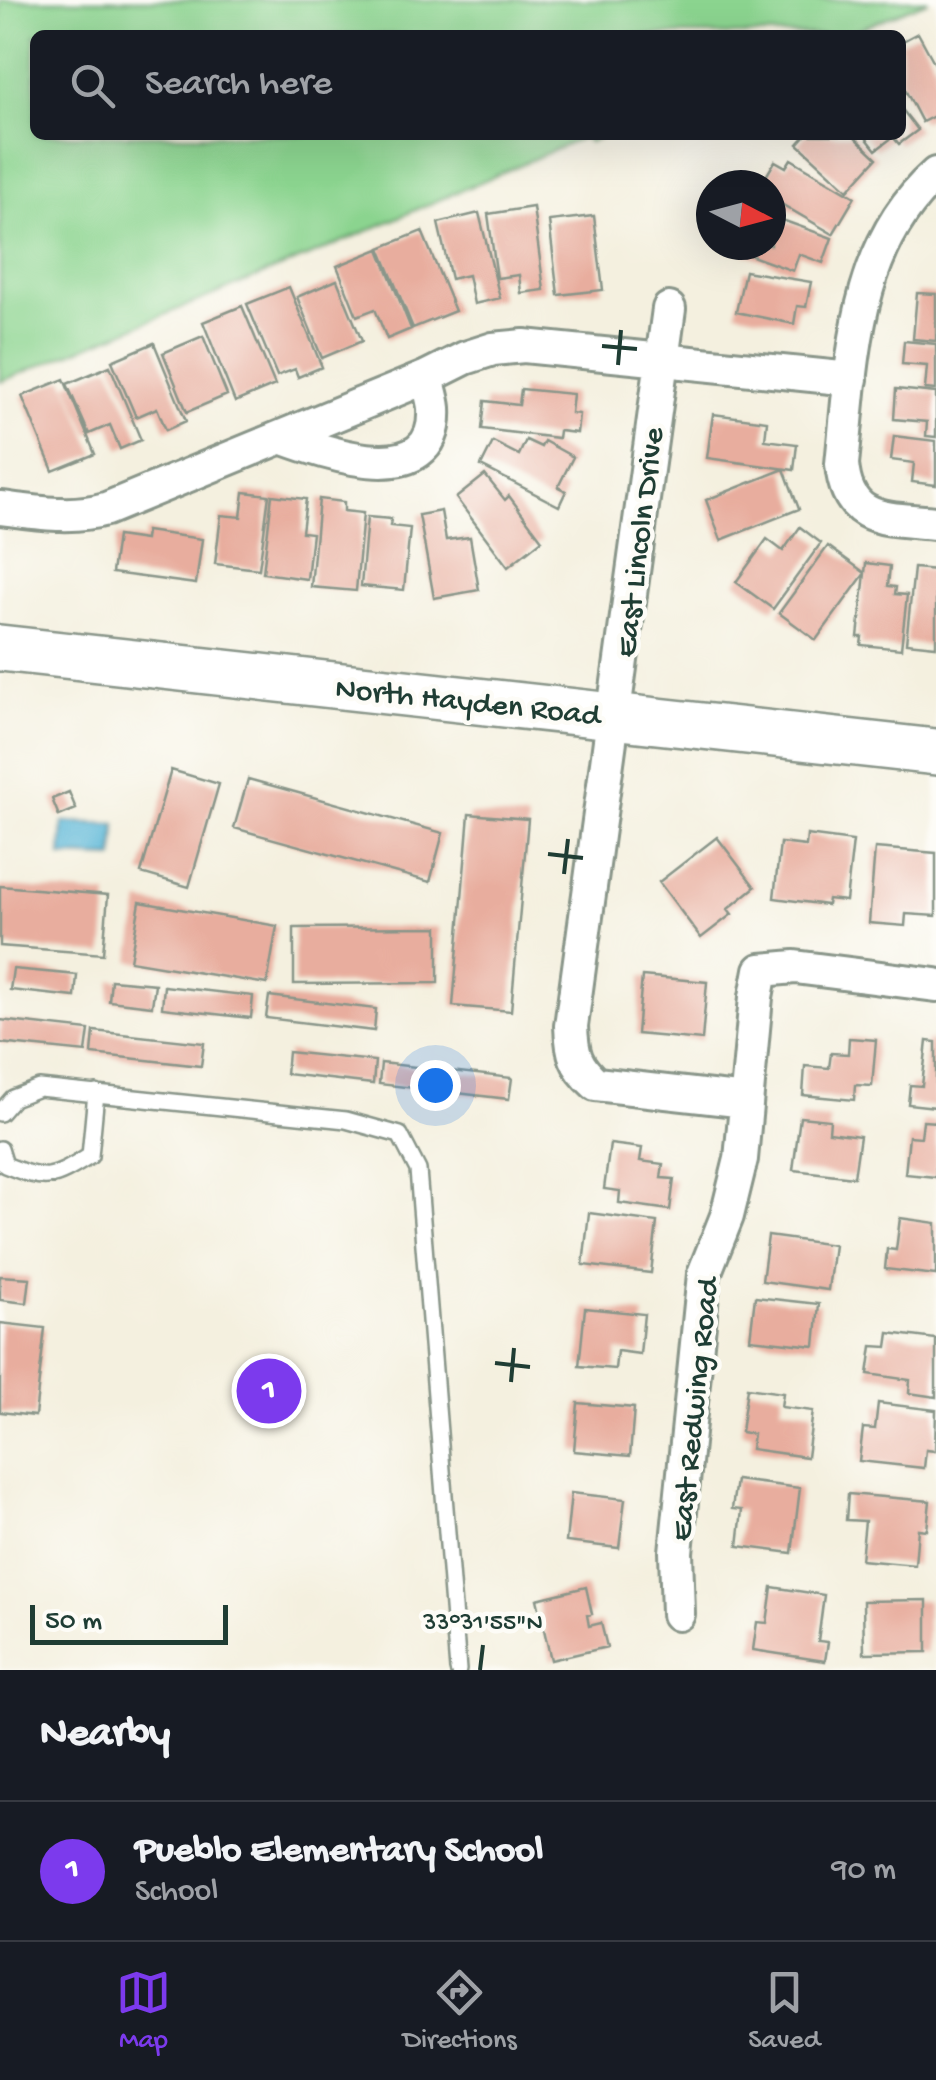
<!DOCTYPE html>
<meta charset="utf-8">
<style>
body{margin:0;font-family:"Gochi Hand",sans-serif;background:#242831;color:#f1f3f6}
.compass{position:absolute;left:696px;top:170px;width:90px;height:90px;border-radius:50%;background:#171b24;box-shadow:0 10px 40px #0002;rotate:96deg}
.scale{position:absolute;left:30px;bottom:25px;width:198px;box-sizing:border-box;padding-left:10px;border:5px solid #1f3d34;border-top:0;font-size:28px;line-height:35px;white-space:nowrap;color:#1f3d34;-webkit-text-stroke:8px #fdfcf7;paint-order:stroke}
.you{position:absolute;left:435px;top:1085px;width:35px;height:35px;margin:-25px;border:8px solid #fff;border-radius:50%;background:#1a73e8;box-shadow:0 0 0 15px #1a73e833}
.badge{display:grid;place-items:center;width:65px;height:65px;border-radius:50%;background:#7c3aed;color:#fff;font-size:32px;font-weight:700}
.pin{position:absolute;translate:-50% -50%;border:5px solid #fff;box-shadow:0 2px 10px #0006}
.list{margin:0;padding:0;list-style:none}
h2{display:flex;justify-content:space-between;align-items:center;height:130px;margin:0;padding:0 40px;font-size:42px}
h2 small{font-size:32px;font-weight:400;color:#9ea1a6}
.list li{display:grid;grid-template-columns:65px 1fr auto;gap:30px;align-items:center;box-sizing:border-box;height:140px;padding:0 40px;border-top:2px solid #363941}
.list b{display:block;font-size:38px;white-space:nowrap}
.list p{margin:0;font-size:32px;white-space:nowrap;color:#9ea1a6}
.list em{font-size:32px;font-style:normal;color:#9ea1a6}
.icon{flex:none;width:55px;height:55px;fill:none;stroke:currentColor;stroke-width:2;stroke-linecap:round;stroke-linejoin:round}
.map{position:relative;flex:none;width:936px;height:1670px;overflow:hidden}
.search{position:absolute;background:#171b24;box-shadow:0 10px 40px #0002;left:30px;right:30px;top:30px;height:110px;display:flex;align-items:center;gap:25px;box-sizing:border-box;padding:0 35px;border-radius:15px;color:#9ea1a6;font-size:38px}
.sheet{height:270px;background:#171b24}
nav{display:flex;justify-content:space-around;align-items:center;box-sizing:border-box;height:140px;border-top:2px solid #363941;background:#171b24;font-size:28px;color:#9ea1a6}
nav a{display:grid;justify-items:center;gap:5px}
nav .on{color:#7c3aed}
.map>svg:first-child{display:block}
.green{fill:#8bd48f;stroke:#558862;stroke-width:2.5}
.water{fill:#58b6d7;stroke:#3c7a86;stroke-width:2.5}
.building{fill:#e8ad9e}
.lines{fill:none;stroke-linecap:round;stroke-linejoin:round}
.lane-casing{stroke:#8a968a;stroke-width:20}
.street-casing{stroke:#8a968a;stroke-width:38}
.secondary-casing{stroke:#8a968a;stroke-width:50}
.lane{stroke:#fff;stroke-width:15}
.street{stroke:#fff;stroke-width:32}
.secondary{stroke:#fff;stroke-width:45}
.ticks{fill:none;stroke:#1f3d34;stroke-width:4}
.labels{text-anchor:middle;stroke-width:9;stroke-linejoin:round;paint-order:stroke}
.street-label{font-size:32px;fill:#1f3d34;stroke:#fdfcf7}
.ticks-label{font-size:25px;text-anchor:middle;fill:#1f3d34;stroke:#fdfcf7;stroke-width:9;stroke-linejoin:round;paint-order:stroke}
</style>
<div class="map">
<svg width="936" height="1670" viewBox="0 0 936 1670">
<rect width="100%" height="100%" fill="#fdfcf7"/>
<filter id="ink" filterUnits="userSpaceOnUse"><feTurbulence type="fractalNoise" baseFrequency=".01" numOctaves="2"/><feDisplacementMap in="SourceGraphic" scale="20" xChannelSelector="R" yChannelSelector="G"/><feConvolveMatrix kernelMatrix="1 2 1 2 8 2 1 2 1" color-interpolation-filters="sRGB"/></filter>
<filter id="wash" filterUnits="userSpaceOnUse"><feTurbulence type="fractalNoise" baseFrequency=".0048" numOctaves="4" result="noise"/><feDisplacementMap in="SourceGraphic" scale="40" xChannelSelector="R" yChannelSelector="G"/><feGaussianBlur stdDeviation="2.25" result="paint"/><feColorMatrix in="noise" values="0 0 0 0 0 0 0 0 0 0 0 0 0 0 0 0 0 1.4 0 .05"/><feComposite in="paint" operator="in"/></filter>
<g filter="url(#wash)">
<rect width="100%" height="100%" fill="#f4f0df"/>
<path class="green" d="M0,0H929L845,35H35V135H605L589,142L584,137L321,251L0,382Z"/>
<path class="water" d="M63,822L116,824L114,858L61,856Z"/>
<g id="blocks">
<path class="building" d="M918,33L936,66V115L922,122L901,82V42Z
M901,108L918,130L899,144L893,137L876,150L864,135H901Z
M806,135H853L877,158L848,190L798,144Z
M791,159L855,197L833,234L771,198V185H761L775,161L786,167Z
M533,207L544,290L521,293L519,275L497,278L488,214Z
M479,213L500,298L474,304L468,275L451,279L438,223Z
M594,216L603,290L558,295L549,221Z
M771,216L832,238L823,263L799,254L793,271L744,253L747,245H771Z
M422,231L455,311L413,328L380,248Z
M379,249L411,329L387,339L375,309L357,316L337,266Z
M745,271L811,282L806,307L797,306L794,324L736,312Z
M337,280L362,341L322,358L297,297Z
M289,287L322,367L298,377L295,369L277,376L247,304Z
M917,293L936,294V341L913,339Z
M242,306L275,385L235,402L203,322Z
M203,336L227,395L187,412L163,353Z
M904,341L936,344V390L925,389L927,366L902,364Z
M154,343L186,421L166,430L157,408L136,417L112,361Z
M110,366L141,440L120,449L110,425L89,434L67,384Z
M64,379L95,454L53,471L22,396Z
M521,389L573,394L571,413L579,414L577,433L559,431L558,438L482,429L485,401L519,405Z
M896,389L936,393V437L926,436L927,422L894,419Z
M713,414L767,421L765,440L797,444L794,470L707,458Z
M894,436L936,441V485L912,482L914,463L891,460Z
M526,440L541,447L544,441L573,457L558,487L566,491L559,506L481,466L493,442L519,455Z
M784,469L799,509L721,540L706,500Z
M485,475L505,500L509,496L542,540L508,567L456,498Z
M244,492L269,495L259,569L215,564L221,515L241,517Z
M272,495L306,499L302,532L312,533L307,579L263,573Z
M319,499L344,502V511L363,513L356,591L311,587Z
M441,511L446,540L470,537L479,590L434,598L419,515Z
M367,517L391,519L390,526L410,528L404,590L361,586Z
M800,527L821,543L773,609L736,582L767,539L783,551Z
M146,531L202,539L196,584L112,573L117,536L145,540Z
M828,546L865,573L866,563L890,566L888,586L896,587L895,594L907,595L901,649L861,645L862,637H858L865,573L816,640L779,613Z
M914,568L936,570V646L906,643Z
M171,770L219,784L189,887L141,873Z
M248,779L443,833L430,882L234,828Z
M69,792L76,809L59,816L52,799Z
M469,814L528,819L511,1011L453,1006Z
M807,835L853,841L846,901L828,899L827,905L774,898L780,843L806,846Z
M717,837L755,887L728,909L732,914L701,938L659,882Z
M875,848L936,853V916L906,914L905,926L869,923Z
M0,886L108,895L103,954L0,946Z
M140,902L277,926L267,984L130,961Z
M438,927V983L294,984V928Z
M13,969L77,975L75,997L10,990Z
M642,976L707,982L702,1040L637,1034Z
M111,980L155,984L152,1006L109,1001Z
M164,986L253,996L251,1018L162,1008Z
M269,996L376,1009L374,1031L266,1018Z
M0,1020L89,1030L86,1052L0,1043Z
M94,1031L204,1043L201,1066L92,1054Z
M849,1038L876,1040L872,1086L855,1085L854,1100L803,1095L805,1066L829,1068L831,1053L848,1054Z
M927,1041L936,1042V1107L908,1104L910,1085L922,1086Z
M288,1052L375,1061L373,1084L286,1074Z
M381,1063L512,1078L509,1099L379,1084Z
M800,1117L830,1120L829,1132L860,1136L854,1177L793,1170Z
M923,1121L936,1122V1177L905,1174L909,1136L921,1137Z
M610,1144L642,1148L640,1161L663,1164L661,1178L674,1179L670,1210L619,1203L620,1191L604,1189Z
M589,1213L657,1222L651,1273L583,1265Z
M900,1218L936,1223V1275L885,1269L887,1249L896,1250Z
M768,1236L834,1245L828,1290L762,1281Z
M0,1276L30,1278L27,1303L0,1300Z
M755,1297L819,1304L815,1346L750,1339Z
M585,1308L644,1314L640,1354L617,1351L615,1369L579,1366Z
M0,1323L45,1328L35,1416L0,1412Z
M889,1333L936,1339V1397L909,1393L910,1380L868,1374L872,1346L887,1347Z
M747,1388L783,1393L781,1407L813,1411L807,1457L751,1449L753,1434L741,1432Z
M578,1403L634,1408L630,1456L574,1451Z
M878,1403L936,1410L935,1451L926,1450L924,1468L859,1461L863,1428L875,1429Z
M736,1480L800,1488L792,1553L738,1546L742,1510L732,1509Z
M571,1493L625,1499L619,1548L566,1542Z
M848,1494L930,1501L927,1530L918,1529L915,1565L861,1560L865,1521L846,1520Z
M586,1587L592,1614L587,1615L589,1626L601,1623L607,1647L551,1660L537,1599Z
M772,1587L824,1595L818,1641L828,1642L825,1661L753,1650L757,1622L767,1623Z
M927,1600V1652L864,1653L863,1601Z"/>
</g>
</g>
<g filter="url(#ink)">
<use href="#blocks" fill-opacity="0" stroke="#8a968a" stroke-width="2.5"/>
<g class="lines">
<defs>
<path id="lane" d="M0,1113L13,1098L39,1088L346,1120L400,1135L418,1170L458,1670
M0,1149L5,1165C48,1182 51,1180 90,1156L96,1093"/>
<path id="street" d="M936,174C853,248 853,360 842,464C847,524 887,518 936,523
M669,309L571,1026C572,1053 575,1066 596,1084L746,1101
M281,437C325,453 439,494 434,408C433,398 429,387 427,377
M0,508C36,512 70,519 106,509L427,377L465,358L493,349L524,346L851,379
M678,1614L676,1552L704,1274L727,1216L741,1159L756,997L761,970L795,967L936,985"/>
<path id="secondary" d="M0,648L936,752"/>
</defs>
<use href="#lane" class="lane-casing"/>
<use href="#street" class="street-casing"/>
<use href="#secondary" class="secondary-casing"/>
<use href="#lane" class="lane"/>
<use href="#street" class="street"/>
<use href="#secondary" class="secondary"/>
</g>
</g>
<path class="ticks" d="M602,346L637,349M618,365L621,330M548,854L583,858M564,874L568,839M495,1363L530,1367M511,1382L514,1348M480,1670L483,1645"/>
<g class="labels">
<g class="street-label">
<text transform="translate(637 542) rotate(-83)" y="11">East Lincoln Drive</text>
<text transform="translate(468 699) rotate(6)" y="11">North Hayden Road</text>
<text transform="translate(692 1409) rotate(-84)" y="11">East Redwing Road</text>
</g>
</g>
<g class="ticks-label">
<text x="483" y="1629">33°31'55"N</text>
</g>
</svg>
<svg class="compass" viewBox="-18 -18 36 36"><path d="M0-13l5 13h-10z" fill="#e53935"/><path d="M0 13l5-13h-10z" fill="#9ea1a6"/></svg>
<div class="scale">50 m</div>
<div class="you"></div>
<div class="pin badge" style="left:269px;top:1391px">1</div>
<div class="search"><svg class="icon" aria-label="search" viewBox="0 0 24 24"><circle cx="10" cy="10" r="6"/><path d="M15 15l6 6"/></svg>Search here</div>
</div>
<section class="sheet">
<h2>Nearby<small></small></h2>
<ul class="list">
<li><span class="badge">1</span><div><b>Pueblo Elementary School</b><p>School</p></div><em>90 m</em></li>
</ul>
</section>
<nav>
<a class="on"><svg class="icon" aria-label="map" viewBox="0 0 24 24"><path d="M3 6l6-2 6 2 6-2v14l-6 2-6-2-6 2zM9 4v14M15 6v14"/></svg>Map</a>
<a><svg class="icon" aria-label="directions" viewBox="0 0 24 24"><path d="M12 3l9 9-9 9-9-9zM9 14v-3h6M13 9l2 2-2 2"/></svg>Directions</a>
<a><svg class="icon" aria-label="saved" viewBox="0 0 24 24"><path d="M7 4h10v16l-5-4-5 4z"/></svg>Saved</a>
</nav>
